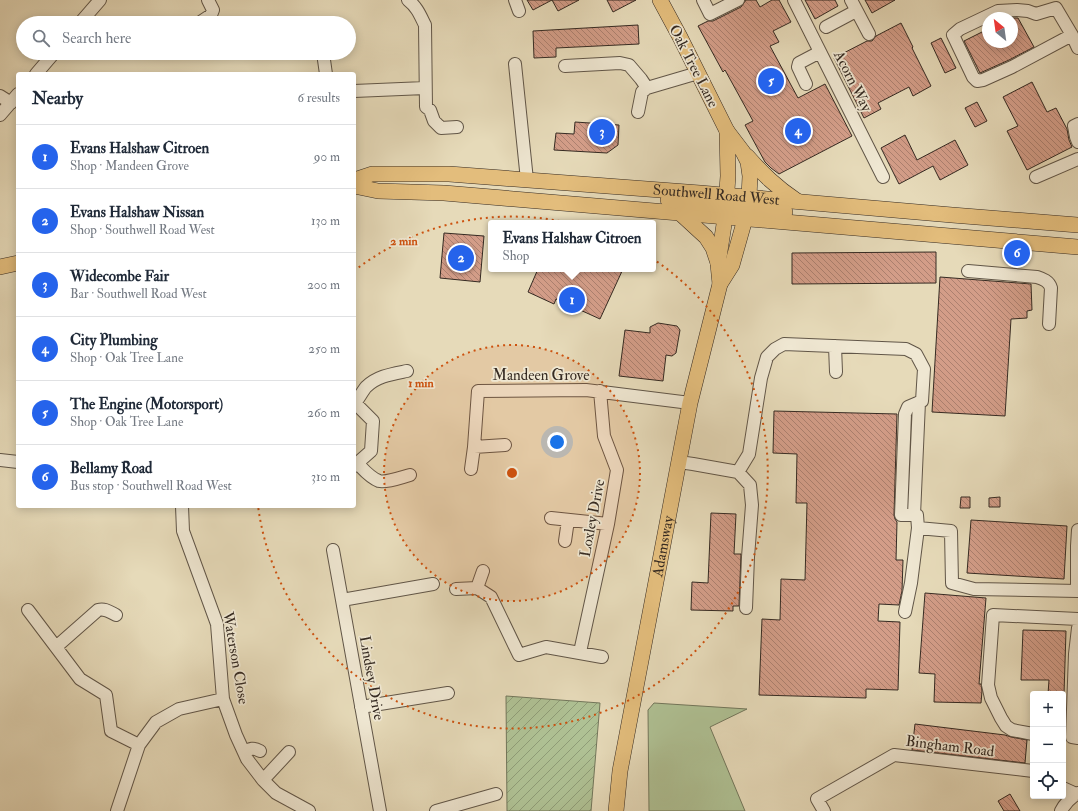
<!DOCTYPE html>
<meta charset="utf-8">
<style>
body{margin:0;font-family:"IM FELL Double Pica",serif;background:#f6f6f7;color:#1f2937}
.controls{position:absolute;right:12px;bottom:12px;display:grid;overflow:hidden;border-radius:4px;box-shadow:0 2px 10px #0003}
.controls button{width:36px;height:36px;display:grid;place-items:center;padding:0;border:0;border-bottom:1px solid #e0e1e3;background:#fff;color:#1f2937;font:20px sans-serif}
.compass{position:absolute;left:982px;top:12px;width:36px;height:36px;border-radius:50%;background:#fff;box-shadow:0 2px 10px #0003;rotate:331deg}
.you{position:absolute;left:557px;top:442px;width:14px;height:14px;margin:-10px;border:3px solid #fff;border-radius:50%;background:#1a73e8;box-shadow:0 0 0 6px #1a73e833}
.badge{display:grid;place-items:center;width:26px;height:26px;border-radius:50%;background:#2563eb;color:#fff;font-size:13px;font-weight:700}
.pin{position:absolute;translate:-50% -50%;border:2px solid #fff;box-shadow:0 1px 4px #0006}
.popup{position:absolute;left:488px;top:220px;width:168px;height:52px;box-sizing:border-box;display:grid;place-content:center;border-radius:4px;background:#fff;filter:drop-shadow(0 1px 3px #0005);font-size:13px;white-space:nowrap;color:#747a83}
.popup b{font-size:15px;color:#1f2937}
.popup::after{content:'';position:absolute;left:50%;top:100%;margin-left:-8px;border:8px solid transparent;border-top-color:#fff}
.list{margin:0;padding:0;list-style:none}
h2{display:flex;justify-content:space-between;align-items:center;height:52px;margin:0;padding:0 16px;font-size:17px}
h2 small{font-size:13px;font-weight:400;color:#747a83}
.list li{display:grid;grid-template-columns:26px 1fr auto;gap:12px;align-items:center;box-sizing:border-box;height:64px;padding:0 16px;border-top:1px solid #e0e1e3}
.list b{display:block;font-size:15px;white-space:nowrap}
.list p{margin:0;font-size:13px;white-space:nowrap;color:#747a83}
.list em{font-size:13px;font-style:normal;color:#747a83}
.icon{flex:none;width:22px;height:22px;fill:none;stroke:currentColor;stroke-width:2;stroke-linecap:round;stroke-linejoin:round}
.map{position:relative;flex:none;width:1078px;height:811px;overflow:hidden}
.search{position:absolute;background:#fff;box-shadow:0 2px 10px #0003;left:16px;top:16px;width:340px;height:44px;display:flex;align-items:center;gap:10px;box-sizing:border-box;padding:0 14px;border-radius:22px;color:#747a83;font-size:15px}
.panel{position:absolute;background:#fff;box-shadow:0 2px 10px #0003;left:16px;top:72px;width:340px;height:436px;border-radius:4px}
.map>svg:first-child{display:block}
.park{fill:#afc194;stroke:#72765b}
.garden{fill:url(#garden-furrows);stroke:#72765b}
.building{fill:url(#building-back-hatch);stroke:#352a22}
.lines{fill:none;stroke-linecap:round;stroke-linejoin:round}
.minor-casing{stroke:#615648;stroke-width:14}
.major-casing{stroke:#352a22;stroke-width:16}
.minor{stroke:#efe7d2;stroke-width:12}
.major{stroke:#e3bd7c;stroke-width:15}
.ring{fill:none;stroke:#cd520f;stroke-width:2;stroke-dasharray:2 4}
.labels{text-anchor:middle;stroke-width:3.5;stroke-linejoin:round;paint-order:stroke}
.street-label{font-size:15px;fill:#352a22;stroke:#efe7d2}
.centre{fill:#cd520f;stroke:#efe7d2;stroke-width:2}
.ring-label{font-size:12px;text-anchor:middle;font-weight:bold;fill:#cd520f;stroke:#efe7d2;stroke-width:3.5;stroke-linejoin:round;paint-order:stroke}
</style>
<div class="map">
<svg width="1078" height="811" viewBox="0 0 1078 811">
<defs>
<pattern id="garden-furrows" width="10" height="10" patternUnits="userSpaceOnUse"><rect width="10" height="10" fill="#afc194"/><path d="M-1 1l2-2M0 10L10 0M9 11l2-2" fill="none" stroke="#8f9d78"/></pattern>
<pattern id="building-back-hatch" width="6" height="6" patternUnits="userSpaceOnUse"><rect width="6" height="6" fill="#d39d88"/><path d="M-1 5l2 2M0 0l6 6M5-1l2 2" fill="none" stroke="#ac806f"/></pattern>
</defs>
<rect width="100%" height="100%" fill="#e6dab9"/>
<filter id="stains"><feTurbulence type="fractalNoise" baseFrequency=".005" numOctaves="4"/><feColorMatrix values="0 0 0 0 .2 0 0 0 0 .09 0 0 0 0 .02 0 0 0 .5 -.17"/></filter>
<radialGradient id="worn" r=".72"><stop offset=".6" stop-color="#630" stop-opacity="0"/><stop offset="1" stop-color="#630" stop-opacity=".3"/></radialGradient>
<path class="park" d="M654,703L747,709L710,727L745,811H649L648,710Z"/>
<path class="garden" d="M506,696L600,703L591,811H507Z"/>
<path class="building" d="M527,0H579L558,11L552,0L533,10Z
M607,0H636L613,12Z
M746,0H756L760,7L772,0H779L791,22L773,31L779,42L770,46L798,98L825,84L852,136L779,174L771,168L765,162L745,125L753,121L725,70L723,72L698,26L708,21H713L741,7Z
M805,0H835L838,6L815,19Z
M865,0H895L872,13Z
M1012,18H1018L1034,47L1009,60L980,73L964,41L988,29V42H1012Z
M901,23L913,47L912,48L931,86L913,96L909,87L878,103L881,109L864,118L834,58L867,41H872L876,36Z
M638,25L639,44L556,48V57L534,58L533,31Z
M941,38L956,68L945,73L931,43Z
M1032,82L1047,112L1056,108L1067,129L1069,140L1072,147L1027,170L1007,131L1018,126L1003,97Z
M977,102L987,121L975,127L965,108Z
M575,122L619,125L618,145L607,153L554,150L556,133L574,134Z
M905,135L917,160L955,140L968,165L940,180L933,166L899,184L881,148Z
M444,233L484,236L480,282L440,278Z
M936,252V283L792,284V253Z
M538,269H623L600,319L556,299L554,304L528,292Z
M940,277L1031,284L1032,310L1027,311V318L1011,319L1005,416L932,412Z
M658,323L677,326L680,330L676,353L672,356L666,355L663,381L619,376L625,330L650,333V327Z
M774,411L897,414L894,515L895,519L897,522L896,560H903L902,591L899,605L879,604L878,621L900,622L898,690L866,689V698L759,695L762,619L780,620L781,579L805,580L807,503H796L797,454L773,453Z
M961,497H970V508H960Z
M1000,497V507H989V498Z
M711,513L736,514L734,554H741L739,606H733V611L691,610L692,582L708,583Z
M971,520L1067,526L1064,579L967,573Z
M925,593L986,598L979,684H981L982,691L981,703L934,702L935,674L919,673Z
M1023,630L1066,631L1064,694H1048L1049,680H1021Z
M915,724L1005,735L1011,737L1027,740L1025,763L912,750Z
M1010,794L1020,811H1004L998,801Z"/>
<g class="lines">
<defs>
<path id="minor" d="M408,0C417,7 420,15 425,25L426,107L430,110L434,121L441,128L457,127
M515,0L519,11
M703,0L710,14L738,0
M794,0L883,177
M851,0L869,34
M80,23L100,0
M199,23L211,15L213,10L208,0
M826,27L856,11
M1072,35L1012,67L983,80L977,81L973,77L953,35L960,29L998,11L1017,10L1028,11L1036,14L1056,8L1072,35L1078,48
M323,53L326,74
M515,64L527,180
M565,66L620,63L629,65L641,79L647,88
M36,74L54,53
M806,84L798,67L799,63L820,52
M354,91L425,88
M0,96L11,103
M638,112L642,92L647,88L698,73
M0,115L18,94
M1078,124L1074,126L1076,137L1078,142
M1036,177L1078,159
M968,271L1037,277C1043,279 1049,281 1051,288L1049,324
M835,346L836,372
M354,402L373,421L371,451L354,466
M355,403C359,398 362,392 366,387C377,376 392,374 407,371
M505,445L474,447L478,391L586,390L690,403
M0,460L18,462
M679,462L693,464L738,472L750,485L752,505L748,557L746,608
M357,463C363,469 370,478 379,481C387,483 402,477 410,475
M471,469L474,447
M738,472L749,454L761,378L767,357L775,349L784,344L906,349L916,354L924,369L922,401L908,407L905,414L901,515H917L918,528
M182,506L183,531L217,624L223,699L236,735L247,759L263,780L276,793L309,811
M914,515L919,402
M551,518L608,524
M565,541L568,520
M333,550L380,811
M483,571L477,588L491,597L519,655L546,647L602,657
M456,589L477,588
M1077,591V546L1078,530
M342,600L433,584
M28,610L80,679L106,695L111,731L139,745
M905,612L911,583L918,528L951,531L952,583L974,589L1078,591
M1078,628L1075,654L1072,737L1078,738
M56,647L98,610C105,608 110,612 116,615
M580,652L608,524L617,470L604,436L600,391
M361,707L448,693
M1033,734L1012,730L1006,726L1001,718L991,698L988,685L993,615L1078,619
M244,752C250,749 253,747 260,751
M263,780L289,752
M1063,788L1076,794
M117,811L139,745L156,722L179,709L223,699
M436,811L496,794
M824,811L817,799L894,755L1033,771
M1061,811C1065,803 1070,798 1078,793"/>
<g id="major">
<path d="M747,156C763,174 776,187 797,201"/>
<path id="s1" d="M354,180L372,174H449L700,193L952,215L1078,225"/>
<path d="M354,186L378,191L444,193L1078,247"/>
<path d="M668,200L725,206L734,209"/>
<path d="M738,205L747,208L785,212"/>
<path d="M681,214L706,237L713,248L718,263"/>
<path d="M0,267L18,263"/>
<path d="M720,284L718,264L725,218L728,176L727,131"/>
<path id="s2" d="M616,811L620,771L690,403L720,284L732,265L745,219L749,197L750,176L748,162L743,152L727,131L680,37L660,0"/>
</g>
</defs>
<use href="#minor" class="minor-casing"/>
<use href="#major" class="major-casing"/>
<use href="#minor" class="minor"/>
<use href="#major" class="major"/>
</g>
<circle cx="512" cy="473" r="128" fill="#cd520f" fill-opacity=".12"/>
<g class="ring">
<circle cx="512" cy="473" r="128"/>
<path d="M354 271A256 256 0 1 1 258 506"/>
</g>
<g class="labels">
<g class="street-label">
<text transform="translate(694 66) rotate(63)" y="5">Oak Tree Lane</text>
<text transform="translate(853 81) rotate(63)" y="5">Acorn Way</text>
<text dy="5" stroke="none"><textPath href="#s1" startOffset="364">Southwell Road West</textPath></text>
<text x="541" y="380">Mandeen Grove</text>
<text transform="translate(592 518) rotate(-79)" y="5">Loxley Drive</text>
<text dy="5" stroke="none"><textPath href="#s2" startOffset="269">Adamsway</textPath></text>
<text transform="translate(236 658) rotate(80)" y="5">Waterson Close</text>
<text transform="translate(372 678) rotate(80)" y="5">Lindsey Drive</text>
<text transform="translate(950 746) rotate(7)" y="5">Bingham Road</text>
</g>
</g>
<circle cx="512" cy="473" r="6" class="centre"/>
<g class="ring-label">
<text x="404" y="245">2 min</text>
<text x="421" y="387">1 min</text>
</g>
<rect width="100%" height="100%" filter="url(#stains)"/>
<rect width="100%" height="100%" fill="url(#worn)"/>
</svg>
<div class="controls">
<button>+</button>
<button>−</button>
<button><svg class="icon" aria-label="locate" viewBox="0 0 24 24"><circle cx="12" cy="12" r="6"/><path d="M12 2v4M12 18v4M2 12h4M18 12h4"/></svg></button>
</div>
<svg class="compass" viewBox="-18 -18 36 36"><path d="M0-13l5 13h-10z" fill="#e53935"/><path d="M0 13l5-13h-10z" fill="#747a83"/></svg>
<div class="you"></div>
<div class="pin badge" style="left:572px;top:300px">1</div>
<div class="popup"><b>Evans Halshaw Citroen</b>Shop</div>
<div class="pin badge" style="left:461px;top:258px">2</div>
<div class="pin badge" style="left:602px;top:132px">3</div>
<div class="pin badge" style="left:798px;top:131px">4</div>
<div class="pin badge" style="left:771px;top:81px">5</div>
<div class="pin badge" style="left:1017px;top:253px">6</div>
<div class="search"><svg class="icon" aria-label="search" viewBox="0 0 24 24"><circle cx="10" cy="10" r="6"/><path d="M15 15l6 6"/></svg>Search here</div>
<section class="panel">
<h2>Nearby<small>6 results</small></h2>
<ul class="list">
<li><span class="badge">1</span><div><b>Evans Halshaw Citroen</b><p>Shop · Mandeen Grove</p></div><em>90 m</em></li>
<li><span class="badge">2</span><div><b>Evans Halshaw Nissan</b><p>Shop · Southwell Road West</p></div><em>130 m</em></li>
<li><span class="badge">3</span><div><b>Widecombe Fair</b><p>Bar · Southwell Road West</p></div><em>200 m</em></li>
<li><span class="badge">4</span><div><b>City Plumbing</b><p>Shop · Oak Tree Lane</p></div><em>250 m</em></li>
<li><span class="badge">5</span><div><b>The Engine (Motorsport)</b><p>Shop · Oak Tree Lane</p></div><em>260 m</em></li>
<li><span class="badge">6</span><div><b>Bellamy Road</b><p>Bus stop · Southwell Road West</p></div><em>310 m</em></li>
</ul>
</section>
</div>
